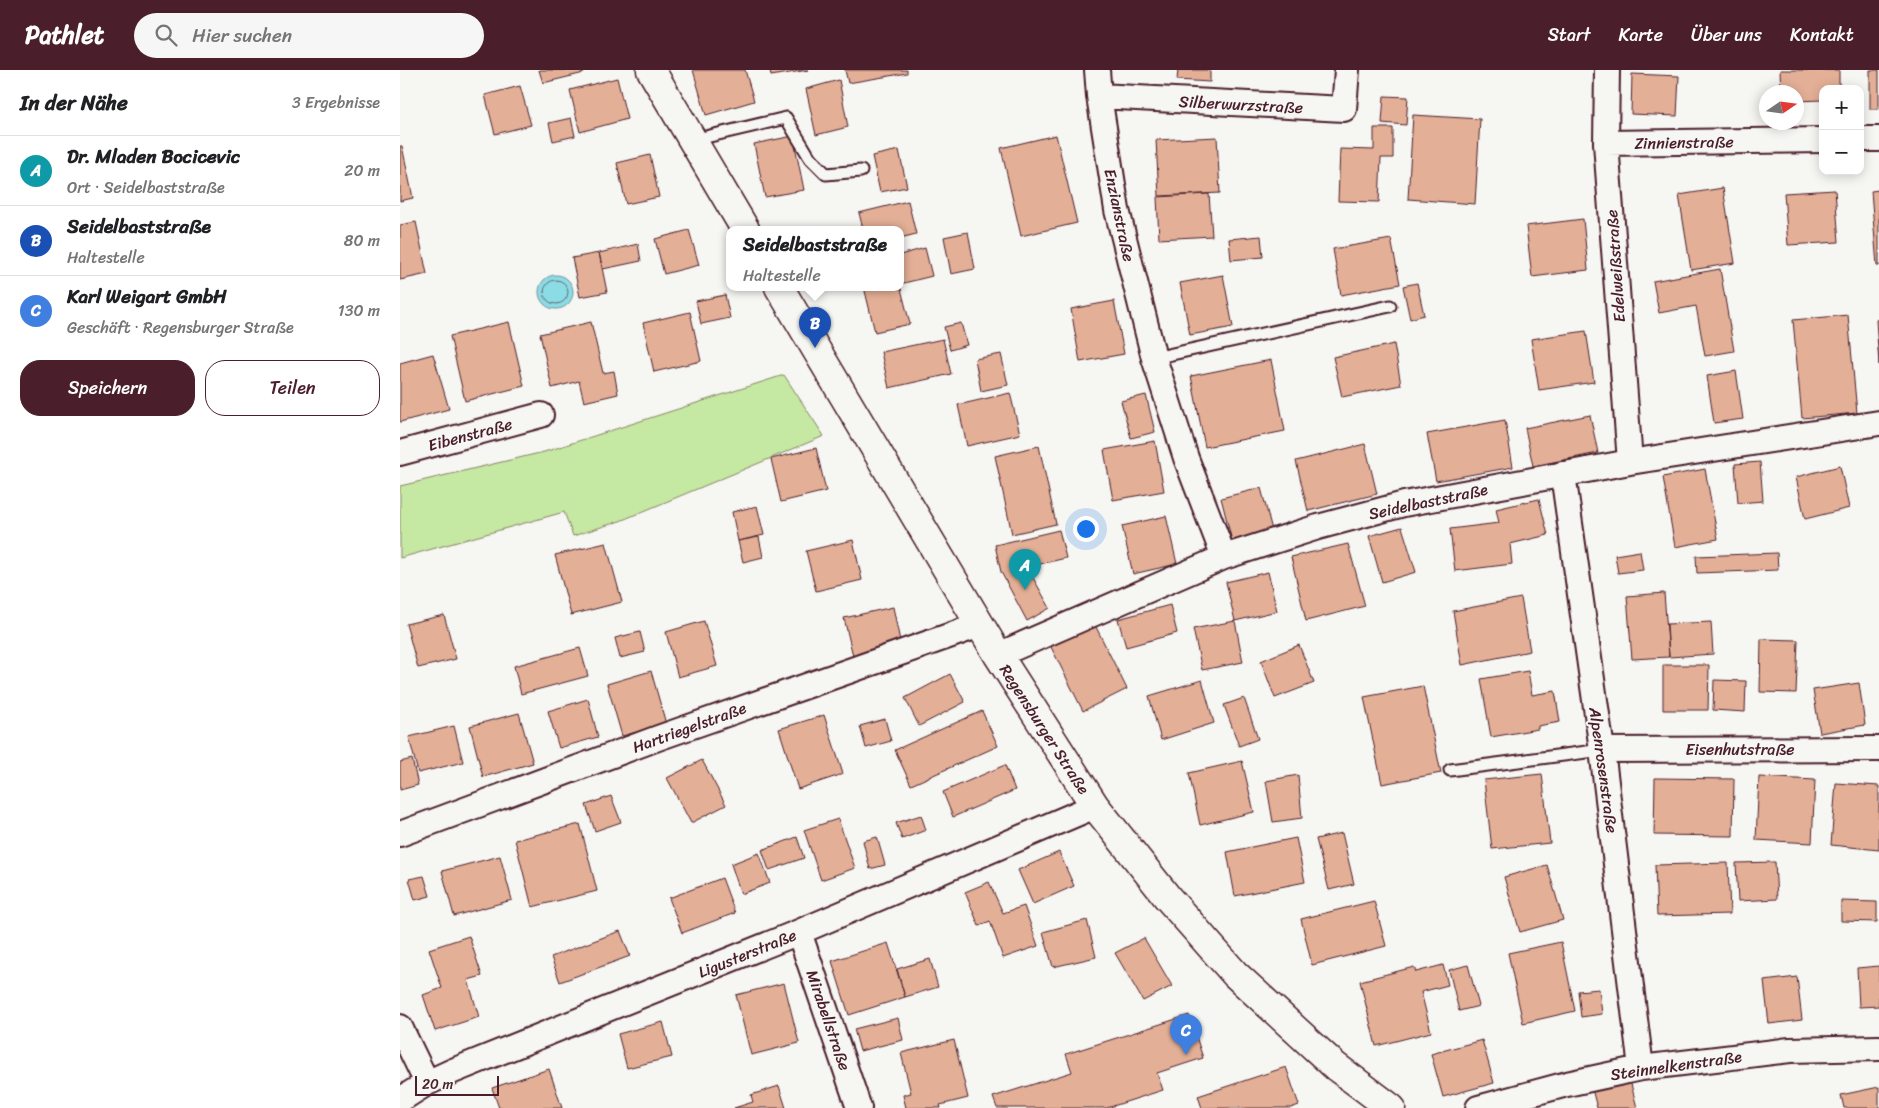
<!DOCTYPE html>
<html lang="de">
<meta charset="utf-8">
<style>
body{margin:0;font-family:Sriracha,sans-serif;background:#f6f6f6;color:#202124}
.controls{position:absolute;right:15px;top:15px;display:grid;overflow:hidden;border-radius:10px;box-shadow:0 2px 12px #0003}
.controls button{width:45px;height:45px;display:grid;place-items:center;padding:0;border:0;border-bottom:1px solid #e0e0e0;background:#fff;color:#202124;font:25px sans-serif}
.compass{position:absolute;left:1359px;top:15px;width:45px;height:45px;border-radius:50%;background:#fff;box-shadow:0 2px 12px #0003;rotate:77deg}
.scale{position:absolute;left:15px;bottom:12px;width:84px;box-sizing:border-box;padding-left:5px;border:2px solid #4a1f2b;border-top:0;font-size:14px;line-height:18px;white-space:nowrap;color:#4a1f2b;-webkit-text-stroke:4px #f6f6f2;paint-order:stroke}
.you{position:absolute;left:685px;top:458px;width:18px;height:18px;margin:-12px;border:4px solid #fff;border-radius:50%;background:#1a73e8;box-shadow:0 0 0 8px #1a73e833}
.badge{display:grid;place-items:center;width:32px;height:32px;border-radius:50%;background:#4a1f2b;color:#fff;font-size:16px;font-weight:700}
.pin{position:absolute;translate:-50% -41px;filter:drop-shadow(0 1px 2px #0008)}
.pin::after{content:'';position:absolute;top:26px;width:18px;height:15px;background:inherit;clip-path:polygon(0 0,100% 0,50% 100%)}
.popup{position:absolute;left:326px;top:156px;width:178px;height:65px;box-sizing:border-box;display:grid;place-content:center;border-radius:10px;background:#fff;filter:drop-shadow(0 1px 4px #0005);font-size:16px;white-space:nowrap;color:#757577}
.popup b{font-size:19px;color:#202124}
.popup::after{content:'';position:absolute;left:50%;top:100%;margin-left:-10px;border:10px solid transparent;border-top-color:#fff}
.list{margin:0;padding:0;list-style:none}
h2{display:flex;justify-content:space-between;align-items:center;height:65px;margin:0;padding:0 20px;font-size:21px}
h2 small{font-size:16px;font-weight:400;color:#757577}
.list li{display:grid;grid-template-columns:32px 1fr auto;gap:15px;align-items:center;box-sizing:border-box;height:70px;padding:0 20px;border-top:1px solid #e0e0e0}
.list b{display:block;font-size:19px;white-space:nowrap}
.list p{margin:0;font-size:16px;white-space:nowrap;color:#757577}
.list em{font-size:16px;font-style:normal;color:#757577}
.actions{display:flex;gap:10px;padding:15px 20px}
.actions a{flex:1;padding:11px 0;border:1px solid #4a1f2b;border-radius:20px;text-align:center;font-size:18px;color:#4a1f2b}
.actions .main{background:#4a1f2b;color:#fff}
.icon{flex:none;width:28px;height:28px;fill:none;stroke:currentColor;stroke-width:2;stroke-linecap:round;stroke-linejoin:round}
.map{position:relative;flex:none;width:1479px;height:1038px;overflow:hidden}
header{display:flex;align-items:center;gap:30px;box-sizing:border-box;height:70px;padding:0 25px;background:#4a1f2b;color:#fff}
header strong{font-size:24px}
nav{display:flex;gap:28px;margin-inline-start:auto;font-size:18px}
.search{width:350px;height:45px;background:#f6f6f6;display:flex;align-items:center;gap:12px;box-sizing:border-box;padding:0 18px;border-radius:28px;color:#757577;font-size:19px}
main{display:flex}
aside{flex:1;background:#fff}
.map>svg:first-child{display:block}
.green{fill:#c5e8a2;stroke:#888466}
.water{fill:#8bdce5;stroke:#71909b}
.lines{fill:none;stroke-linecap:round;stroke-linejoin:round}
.shore{stroke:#646b75;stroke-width:1}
.building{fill:#e3af96;stroke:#4a1f2b}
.service-casing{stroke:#4a1f2b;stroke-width:15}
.minor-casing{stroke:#4a1f2b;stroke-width:28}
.tertiary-casing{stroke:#4a1f2b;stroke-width:31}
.service{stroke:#f6f6f2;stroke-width:11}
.minor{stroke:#f6f6f2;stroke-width:24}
.tertiary{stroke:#f6f6f2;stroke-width:28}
.labels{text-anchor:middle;stroke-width:4;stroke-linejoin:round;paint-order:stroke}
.street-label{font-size:16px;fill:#4a1f2b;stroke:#f6f6f2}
</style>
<header>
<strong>Pathlet</strong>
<div class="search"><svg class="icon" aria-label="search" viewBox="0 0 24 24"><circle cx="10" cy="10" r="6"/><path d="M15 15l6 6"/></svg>Hier suchen</div>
<nav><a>Start</a><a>Karte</a><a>Über uns</a><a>Kontakt</a></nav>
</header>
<main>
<aside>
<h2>In der Nähe<small>3 Ergebnisse</small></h2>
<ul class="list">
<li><span class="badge" style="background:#0f9aa8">A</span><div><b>Dr. Mladen Bocicevic</b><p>Ort · Seidelbaststraße</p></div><em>20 m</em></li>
<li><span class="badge" style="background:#1a4fb4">B</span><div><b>Seidelbaststraße</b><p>Haltestelle</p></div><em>80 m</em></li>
<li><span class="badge" style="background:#3f7fe0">C</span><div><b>Karl Weigart GmbH</b><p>Geschäft · Regensburger Straße</p></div><em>130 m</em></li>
</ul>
<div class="actions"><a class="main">Speichern</a><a>Teilen</a></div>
</aside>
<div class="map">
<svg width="1479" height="1038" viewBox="0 0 1479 1038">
<rect width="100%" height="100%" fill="#f6f6f2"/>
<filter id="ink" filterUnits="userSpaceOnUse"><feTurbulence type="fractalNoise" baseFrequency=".02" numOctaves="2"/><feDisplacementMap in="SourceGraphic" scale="10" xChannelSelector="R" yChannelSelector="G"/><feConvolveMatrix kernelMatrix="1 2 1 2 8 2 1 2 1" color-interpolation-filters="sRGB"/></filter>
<g filter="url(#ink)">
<path class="green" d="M384,305L424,366L220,451L173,466L164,442L0,488V416L144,382Z"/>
<path class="water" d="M139 222a17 17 0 1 1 34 0a17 17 0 1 1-34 0Z"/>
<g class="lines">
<path class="shore" d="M144 222a12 12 0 1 1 24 0a12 12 0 1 1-24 0Z"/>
</g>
<path class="building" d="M139,0H183L184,3L143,13Z
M293,0H345L354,31L306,45Z
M370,0H408L371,6Z
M445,0H507V3L448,13Z
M778,0H810V12L777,10Z
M1380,0H1439V19H1423V30L1396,31V22H1381Z
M1470,0H1479V39H1470Z
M1232,4L1279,6L1277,46L1231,44Z
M217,8L227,49L180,62L170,20Z
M439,10L448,57L416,65L406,19Z
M120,16L131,55L95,64L85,25Z
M984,26L1008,27L1006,55L982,53Z
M1013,45L1080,49L1075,134L1008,129Z
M171,48L175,66L153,71L149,53Z
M974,58H993V88H981L979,132L938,131L940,79L974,80Z
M656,65L677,153L621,166L601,78Z
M393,66L404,120L365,127L354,74Z
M817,67L820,123L759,126L756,70Z
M0,76H2L13,128L0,131Z
M499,80L507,117L480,122L472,86Z
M250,85L259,127L226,134L217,93Z
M1323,118L1335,193L1291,200L1279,125Z
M1435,120L1439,172L1388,175L1384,123Z
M1479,120V196H1477L1471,121Z
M809,124L812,166L759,169L757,127Z
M508,131L516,164L500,168V159H463L459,143Z
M1183,149L1188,200L1132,207L1126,156Z
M16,152L27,204L0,210V155Z
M289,160L299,195L264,204L255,169Z
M568,162L575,199L551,204L544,167Z
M861,166L863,187L831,190L829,169Z
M991,169L1000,214L941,225L933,179Z
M238,174L241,191L203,199L199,183Z
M525,178L532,206L500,214V185Z
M199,183L207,222L180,227L172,188Z
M1320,199L1334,281L1305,286L1296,236L1259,243L1253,211Z
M823,205L833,257L790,265L780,213Z
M1017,213L1024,245L1010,249L1003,216Z
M500,215L510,254L475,262L464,217H500Z
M325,225L330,248L301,254L296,231Z
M714,231L724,284L680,292L671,239Z
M290,242L301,291L254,302L243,253Z
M1448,245L1457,343L1402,348L1393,250Z
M1479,249V295L1476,250Z
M109,252L124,316L65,331L50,266Z
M191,252L203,303L214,301L218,324L184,332L179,311L152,318L140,264Z
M561,253L567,275L550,280L544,257Z
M1186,261L1194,312L1139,320L1131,269Z
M543,269L551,304L489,318L481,282Z
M994,274L1001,315L942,327L933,287Z
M33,284L49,339L0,352V293Z
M601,284L608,315L581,321L575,289Z
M871,290L885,361L805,377L791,306Z
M1336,301L1343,349L1314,353L1307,306Z
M610,323L620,364L567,376L558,335Z
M746,325L755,362L731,368L721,331Z
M1190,345L1198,383L1133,396L1125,358Z
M1105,350L1113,397L1036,411L1027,364Z
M755,371L764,421L713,430L704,380Z
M965,374L977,424L908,441L896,391Z
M639,376L656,454L612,464L595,386Z
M416,378L426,421L381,432L371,389Z
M1360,392L1363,431L1338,433L1335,394Z
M1440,396L1449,438L1405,449L1396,407Z
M1305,399L1318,469L1275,477L1263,407Z
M861,418L872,460L832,471L821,428Z
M1139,429L1148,465L1110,474L1112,494L1055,501L1050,459L1099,453L1096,439Z
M357,436L364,465L338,471L332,442Z
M766,446L777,494L733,504L722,456Z
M1002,457L1016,502L982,512L969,466Z
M659,460L666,488L627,497L650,538L627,551L601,502L595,475Z
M359,467L363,487L343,492L338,471Z
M453,470L462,510L416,521L406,481Z
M206,473L222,532L171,545L155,485Z
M948,474L965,536L906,551L891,487Z
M1240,481L1243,500L1218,503L1215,485Z
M1377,483L1378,500L1297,503L1296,486Z
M868,502L877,541L835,551L826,512Z
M1264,523L1269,587L1232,589L1227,526Z
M1121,528L1130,581L1062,595L1053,541Z
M770,535L777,563L726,577L718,549Z
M493,537L501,576L453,586L444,548Z
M44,545L56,589L18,598L6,554Z
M304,551L317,596L278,607L266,562Z
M835,551L843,592L802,600L793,559Z
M1311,552L1313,584L1269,587L1267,554Z
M694,553L727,619L683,641L650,575Z
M240,562L245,582L220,588L215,568Z
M1361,569L1398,570L1396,623L1360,622Z
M899,575L914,613L875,628L861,591Z
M180,578L188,606L121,624L114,596Z
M1263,595H1309L1308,640H1263Z
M251,601L266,654L222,666L207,614Z
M1128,601L1132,625L1155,621L1160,652L1138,656V659L1091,667L1081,609Z
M550,604L565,632L519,656L505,628Z
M802,610L814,653L761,670L749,626Z
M1314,610L1346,611L1345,642L1313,640Z
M1459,613L1465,655L1420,663L1413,620Z
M1023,616L1041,703L982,714L964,627Z
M844,628L858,669L839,676L824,635Z
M188,629L198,667L159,678L148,641Z
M582,641L598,676L511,715L495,680Z
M119,643L133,693L83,707L70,656Z
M424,645L443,704L398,719L379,659Z
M485,649L491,671L466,678L460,656Z
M54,656L63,692L18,703L9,667Z
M12,689L18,715L0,720V692Z
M302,690L326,735L291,753L267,708Z
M842,691L854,742L800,755L789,703Z
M605,695L615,720L553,747L543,722Z
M1142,704L1150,773L1092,779L1084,710Z
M898,705L902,748L873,752L866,711Z
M1359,707L1415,710L1412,773L1356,770Z
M1255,708L1334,709L1333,766L1254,765Z
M1436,713L1479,716V780L1431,775Z
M211,726L221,752L195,761L186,735Z
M521,745L526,760L502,769L496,753Z
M438,749L455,798L421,810L404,760Z
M180,754L197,821L132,837L115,770Z
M942,763L954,814L929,820L916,769Z
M397,767L404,788L369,800L362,780Z
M477,767L485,795L470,799L463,771Z
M896,768L905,812L835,826L827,782Z
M659,782L674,816L633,834L618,800Z
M359,783L370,813L341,824L331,794Z
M100,786L112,830L54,846L42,801Z
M1375,792L1377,829L1338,831L1336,793Z
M1328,793L1330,844L1257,846L1255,795Z
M1147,795L1163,850L1120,862L1104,807Z
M24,806L30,826L15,830L9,809Z
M322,808L335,843L282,863L269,828Z
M589,812L603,843L624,836L638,876L603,888L590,851L579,856L565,822Z
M974,831L986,876L912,895L901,849Z
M1441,831L1477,832V852L1441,851Z
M687,850L696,887L653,897L643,862Z
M220,861L230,886L160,912L151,887Z
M69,866L82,906L68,910L79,947L35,961L23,925L42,918L29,879Z
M744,868L772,916L743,931L715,883Z
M1161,872L1175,941L1123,953L1108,883Z
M488,873L505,927L449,945L432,891Z
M530,889L538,917L505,927L497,899Z
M1043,895L1048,915L1021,922L1031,962L976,976L960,911L1014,897L1016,902Z
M1068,895L1079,936L1059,941L1049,900Z
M1479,896V936L1459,937L1457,898Z
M1397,907L1402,950L1369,954L1364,911Z
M384,913L399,973L351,985L336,925Z
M1199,919L1202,944L1181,947L1178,921Z
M789,945L803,988L757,1003L763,1020L707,1038H597L593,1027L672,1002L666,984Z
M498,948L503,970L460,981L454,959Z
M263,952L272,987L227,998L218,964Z
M554,970L568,1028L540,1035L541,1038H506L503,1025L511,1023L501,983Z
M1082,970L1094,1013L1043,1027L1031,984Z
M886,997L899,1035L891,1038H802L798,1026Z
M149,999L162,1038H99L92,1018Z
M1230,1010L1237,1038H1197L1192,1019Z
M379,1016L386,1038H334L353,1032L351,1025Z
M1479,1017V1038H1444L1441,1025Z"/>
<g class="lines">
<defs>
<path id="service" d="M293,70L386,48L410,88L426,104L461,101
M754,288L990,236
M1050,700L1202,680"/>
<path id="minor" d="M697,0L699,26L717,140L754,288L786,388L824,487
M1207,0L1206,73L1230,392
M699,26L944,39L947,0
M1460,69H1479
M1206,73L1423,70
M0,383L141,345
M1163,404L1202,680L1241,998
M598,585L824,487L918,457L1004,434L1230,392L1479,353
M1202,680L1479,679
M0,764L258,668L580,555
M399,862L459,1038
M0,957L27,1013
M0,1030L27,1013L53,1001L399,862L695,736
M1078,1038L1167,1014L1241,998L1390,980L1479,978"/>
<path id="tertiary" d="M251,0L345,159
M379,217L598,585L695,736L768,828L835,904L935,996L991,1038"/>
</defs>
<use href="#service" class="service-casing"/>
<use href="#minor" class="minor-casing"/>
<use href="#tertiary" class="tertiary-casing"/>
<use href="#service" class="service"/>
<use href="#minor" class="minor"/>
<use href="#tertiary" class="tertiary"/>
</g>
</g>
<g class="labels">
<g class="street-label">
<text transform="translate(841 34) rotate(3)" y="6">Silberwurzstraße</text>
<text transform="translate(1284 72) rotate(-1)" y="6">Zinnienstraße</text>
<text transform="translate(720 145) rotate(78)" y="6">Enzianstraße</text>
<text transform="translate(1215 196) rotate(-94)" y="6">Edelweißstraße</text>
<text transform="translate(70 364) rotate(-15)" y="6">Eibenstraße</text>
<text transform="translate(1028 431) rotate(-12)" y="6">Seidelbaststraße</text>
<text transform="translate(289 657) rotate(-20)" y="6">Hartriegelstraße</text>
<text transform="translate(645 659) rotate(57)" y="6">Regensburger Straße</text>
<text x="1340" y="685">Eisenhutstraße</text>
<text transform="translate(1204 700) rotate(82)" y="6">Alpenrosenstraße</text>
<text transform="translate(347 883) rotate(-22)" y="6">Ligusterstraße</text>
<text transform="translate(429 950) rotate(71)" y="6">Mirabellstraße</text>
<text transform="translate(1276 995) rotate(-8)" y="6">Steinnelkenstraße</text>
</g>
</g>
</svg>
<div class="controls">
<button>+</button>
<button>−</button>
</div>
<svg class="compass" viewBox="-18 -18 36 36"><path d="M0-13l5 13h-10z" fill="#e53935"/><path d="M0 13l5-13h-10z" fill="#757577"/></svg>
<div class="scale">20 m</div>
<div class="you"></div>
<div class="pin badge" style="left:625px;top:520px;background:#0f9aa8">A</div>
<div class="pin badge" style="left:415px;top:278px;background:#1a4fb4">B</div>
<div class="popup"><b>Seidelbaststraße</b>Haltestelle</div>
<div class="pin badge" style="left:786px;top:985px;background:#3f7fe0">C</div>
</div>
</main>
